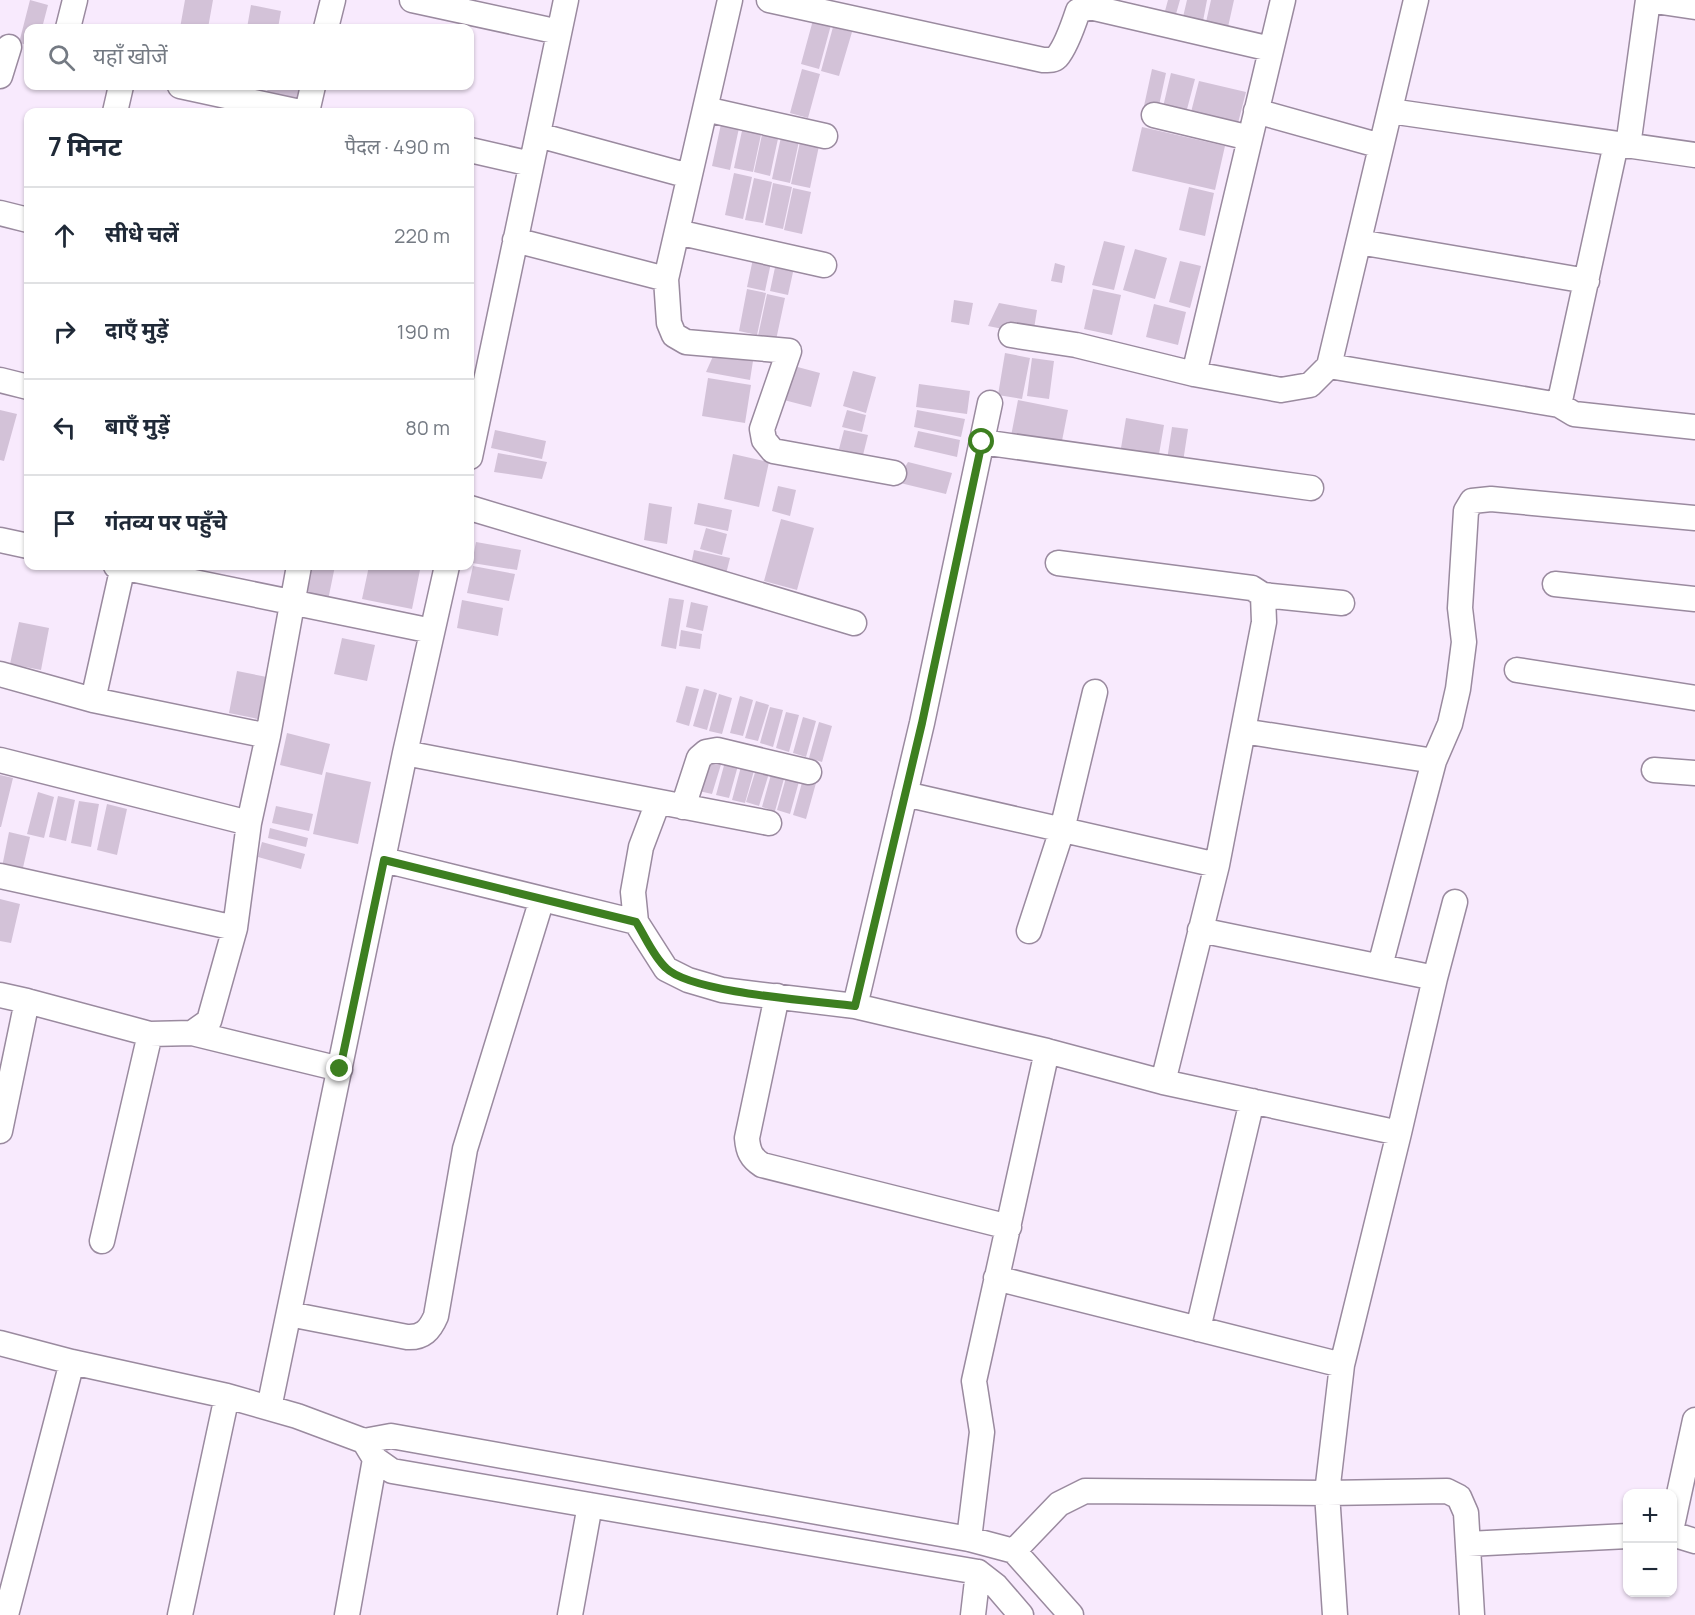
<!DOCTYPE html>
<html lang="hi">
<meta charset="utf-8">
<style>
body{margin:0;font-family:Manrope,"Noto Sans Devanagari",sans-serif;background:#f2f2f3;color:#1f2937}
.controls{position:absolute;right:18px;bottom:18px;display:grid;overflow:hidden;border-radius:12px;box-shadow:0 2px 4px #0004}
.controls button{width:54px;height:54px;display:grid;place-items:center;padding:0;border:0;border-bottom:2px solid #e0e1e3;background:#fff;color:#1f2937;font:30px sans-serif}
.stop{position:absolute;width:18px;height:18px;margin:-14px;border:4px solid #3d7f20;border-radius:50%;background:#fff}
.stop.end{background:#3d7f20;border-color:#fff;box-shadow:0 2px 6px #0008}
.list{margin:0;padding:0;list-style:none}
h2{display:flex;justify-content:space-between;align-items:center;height:78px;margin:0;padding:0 24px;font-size:26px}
h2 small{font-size:20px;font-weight:400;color:#747a83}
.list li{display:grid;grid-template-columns:39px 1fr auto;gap:18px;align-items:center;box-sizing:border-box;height:96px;padding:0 24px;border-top:2px solid #e0e1e3}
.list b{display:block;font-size:22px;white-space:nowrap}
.list em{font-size:20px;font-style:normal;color:#747a83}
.icon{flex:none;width:33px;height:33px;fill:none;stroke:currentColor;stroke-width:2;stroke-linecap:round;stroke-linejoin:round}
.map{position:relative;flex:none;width:1695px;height:1615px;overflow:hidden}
.search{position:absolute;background:#fff;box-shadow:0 2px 4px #0004;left:24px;top:24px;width:450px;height:66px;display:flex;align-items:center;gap:15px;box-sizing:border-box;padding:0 21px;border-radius:12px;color:#747a83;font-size:22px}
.panel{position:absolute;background:#fff;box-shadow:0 2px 4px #0004;left:24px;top:108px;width:450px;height:462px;border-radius:12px}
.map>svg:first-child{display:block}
.building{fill:#d3c2d8}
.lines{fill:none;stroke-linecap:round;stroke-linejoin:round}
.minor-casing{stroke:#9a8a9f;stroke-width:27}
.minor{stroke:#fff;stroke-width:24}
.route{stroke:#3d7f20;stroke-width:8}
</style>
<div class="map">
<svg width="1695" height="1615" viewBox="0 0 1695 1615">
<rect width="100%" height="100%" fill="#f8eafd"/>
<path class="building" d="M30,0L48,5L42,28H28V45L19,43Z
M185,0H213L208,28H180Z
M1168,0H1180L1176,14L1165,11Z
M1187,0H1207L1203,21L1183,17Z
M1211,0H1234L1228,27L1206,22Z
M251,5L281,11L278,28H247Z
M813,20L831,25L819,69L801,64Z
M833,27L852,32L839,76L821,71Z
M802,69L820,74L808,118L790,113Z
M1152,69L1166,73L1158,110L1144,106Z
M1171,73L1195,79L1186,113L1163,107Z
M1199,81L1246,92L1237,127L1190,116Z
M268,86H301L297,106L266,99Z
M721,124L739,128L730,170L712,166Z
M743,126L762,130L753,172L734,168Z
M1142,127L1225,146L1215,190L1132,171Z
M763,130L779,134L770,176L754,172Z
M781,137L799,141L790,183L772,179Z
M800,142L819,146L810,188L791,184Z
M734,173L752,177L743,219L725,215Z
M754,178L772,182L763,223L745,220Z
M773,183L792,187L783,229L765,225Z
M1189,187L1214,193L1205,236L1179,230Z
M793,188L811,192L802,234L784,230Z
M1104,241L1125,246L1114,290L1092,285Z
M1135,249L1167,258L1155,299L1123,290Z
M754,254L772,258L765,291L747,287Z
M777,258L795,263L788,295L770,291Z
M1180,261L1201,266L1190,308L1169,302Z
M1055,263L1065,266L1062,283L1051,281Z
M747,289L766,293L757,335L739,331Z
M1093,289L1121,295L1112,335L1084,329Z
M767,294L785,298L776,340L758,336Z
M954,300L973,303L969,325L951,322Z
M999,303L1037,310L1033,335L988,326Z
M1154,304L1186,312L1178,345L1146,337Z
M1005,353L1030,358L1022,399L998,395Z
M714,354L753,361L750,380L706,372Z
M1032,358L1054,361L1049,399L1027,396Z
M790,365L820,373L811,407L780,399Z
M853,371L876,377L866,413L843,406Z
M708,378L751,385L745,423L702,416Z
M919,384L970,391L967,414L916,407Z
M1018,400L1068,410L1061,446L1011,436Z
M0,410L17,414L4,461L0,460Z
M847,410L866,415L862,432L842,427Z
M917,410L965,419L961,437L914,427Z
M1126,418L1164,425L1158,460L1120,454Z
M1172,427L1188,429L1183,462L1167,460Z
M495,430L546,441L542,459L491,448Z
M844,430L868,435L863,455L839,449Z
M918,431L960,440L957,457L914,447Z
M498,453L547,462L542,479L494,472Z
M733,454L769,462L759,507L724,499Z
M908,462L952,473L946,494L896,482Z
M778,486L796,490L790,516L772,511Z
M649,503L672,507L667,544L644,540Z
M698,503L732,510L728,531L694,524Z
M781,519L814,528L797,590L764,581Z
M706,528L727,534L722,555L700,549Z
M476,542L521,550L517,570L472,563Z
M694,550L730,558L725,578L690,570Z
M311,566H335L327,605L303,600Z
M369,566H397L420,570L412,609L362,599Z
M473,566L515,574L509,601L467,593Z
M669,598L684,600L676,649L661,646Z
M462,600L503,608L498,636L457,628Z
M691,602L708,606L703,631L686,627Z
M19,622L49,628L41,670L10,664Z
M681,630L702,634L700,649L679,646Z
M342,638L375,645L367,681L334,674Z
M237,671L272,678L263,720L229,713Z
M686,686L699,689L689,726L676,722Z
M704,689L717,693L707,730L693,726Z
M719,694L732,698L722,734L709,731Z
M740,696L753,700L743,736L730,733Z
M756,701L769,705L758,741L745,738Z
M770,707L783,710L773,747L760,743Z
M786,712L799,715L789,752L776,748Z
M803,717L816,721L806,757L793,753Z
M819,722L832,726L822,762L809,758Z
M287,733L330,744L322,775L280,765Z
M710,754L723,758L712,794L699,791Z
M726,758L739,762L729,798L716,795Z
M742,763L755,767L745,803L732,800Z
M757,766L770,770L759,806L746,802Z
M772,771L785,775L775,811L762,807Z
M326,772L371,782L358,844L313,834Z
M787,774L800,778L790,814L777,810Z
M0,775L13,778L1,827H0Z
M803,779L816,783L806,819L793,815Z
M38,792L54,797L44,838L27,834Z
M58,796L75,800L66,841L49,837Z
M79,801L99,804L91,847L71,843Z
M107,804L127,809L117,855L97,850Z
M276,806L313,814L309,831L272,823Z
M270,828L308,838L306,847L268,838Z
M9,832L30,837L22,872L2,867Z
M262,842L305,854L301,869L258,857Z
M0,899L20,904L11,943L0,941Z"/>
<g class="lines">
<defs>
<path id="minor" d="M412,0L559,32
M769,0L1043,60C1048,60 1053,61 1057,57C1066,47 1074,23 1078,11L1090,7L1271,49
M1648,0L1695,7
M68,28L75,0
M326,28L333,0
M0,76L9,47
M180,86L300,112
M705,109L825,136
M1256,111L1381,146
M1390,111L1695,155
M115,112L121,86
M307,112L313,86
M1154,115L1250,138
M538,135L689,176
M1628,146L1648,0
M470,150L531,164
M0,213L28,220
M677,232L824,265
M515,240L666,279L730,0
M1359,242L1587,281
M666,279L669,323L674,335L686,342L789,351L762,429L764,440L773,451L894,473
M1011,335L1076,345L1194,374L1281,390L1310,385L1329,366L1416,0
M1329,366L1559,405L1616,144
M1194,374L1283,0
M0,380L28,387
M1559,405L1574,414L1695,427
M982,442L1311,488
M470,457L566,0
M470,508L854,623
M0,540L28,546
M1058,563L1252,588L1263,595L1264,622L1217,865
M116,566L432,631
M1555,584L1695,599
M1263,595L1342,603
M1517,670L1695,698
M0,674L93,700L268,736
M93,700L123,566
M1243,731L1434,761
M405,753L769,823
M0,760L249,823L268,736L299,566
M1654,770L1695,773
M658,802L641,847L633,892L636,922L666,969L688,980L722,990L855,1006L922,723L990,403
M683,807L699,758L706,752L717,750L809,772
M384,860L636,922
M0,876L235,928L249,823
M1200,930L1435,978L1399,1133L1342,1365L1327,1493L1335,1615
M1029,931L1062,830L1095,692
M1380,966L1434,761L1450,724L1458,689L1464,642L1460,608L1466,511L1472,501L1491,499L1695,518
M1435,978L1455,902
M0,995L27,1001L0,1131
M777,996L747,1138C748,1151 751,1158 762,1165L1009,1227
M27,1001L150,1034L192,1033L209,1021L235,928
M855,1006L1047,1051L1163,1082L1217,865L905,794
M192,1033L340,1069
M1163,1082L1399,1133
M102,1241L150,1034
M996,1278L1342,1365
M289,1314L407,1337C423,1338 430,1330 436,1316L465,1149L542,899
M1198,1329L1252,1101
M0,1343L72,1362L227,1396L297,1416L364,1441L391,1436L969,1539L1014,1551L1071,1615
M269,1408L405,753L447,566
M364,1441L375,1459L392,1471L978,1572L996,1586L1021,1615
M1672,1526L1695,1420
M1672,1534L1695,1541
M969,1539L982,1432L974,1381L1047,1051
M1468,1544L1628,1536
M1014,1551L1059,1504L1085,1491L1327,1493L1447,1491L1459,1497L1466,1513L1472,1615
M6,1615L72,1362
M180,1615L227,1396
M347,1615L375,1459
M570,1615L590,1505
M973,1615L978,1572"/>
</defs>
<use href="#minor" class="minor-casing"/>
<use href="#minor" class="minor"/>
</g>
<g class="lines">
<path class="route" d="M340,1069L384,860L636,922C645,936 653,956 666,968C691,993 816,1001 855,1006L922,723L982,442"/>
</g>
</svg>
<div class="controls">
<button>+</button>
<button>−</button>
</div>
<div class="stop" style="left:982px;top:442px"></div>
<div class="stop end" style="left:340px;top:1069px"></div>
<div class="search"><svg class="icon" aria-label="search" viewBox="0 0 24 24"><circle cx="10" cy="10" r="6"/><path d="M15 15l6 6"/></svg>यहाँ खोजें</div>
<section class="panel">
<h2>7 मिनट<small>पैदल · 490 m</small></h2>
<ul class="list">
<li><svg class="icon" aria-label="ahead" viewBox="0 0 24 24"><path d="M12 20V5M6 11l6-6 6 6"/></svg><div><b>सीधे चलें</b></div><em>220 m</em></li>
<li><svg class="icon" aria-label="right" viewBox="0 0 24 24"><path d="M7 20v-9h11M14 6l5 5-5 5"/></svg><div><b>दाएँ मुड़ें</b></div><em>190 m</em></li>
<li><svg class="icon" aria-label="left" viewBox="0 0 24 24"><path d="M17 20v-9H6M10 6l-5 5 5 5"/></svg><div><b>बाएँ मुड़ें</b></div><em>80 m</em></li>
<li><svg class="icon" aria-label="arrive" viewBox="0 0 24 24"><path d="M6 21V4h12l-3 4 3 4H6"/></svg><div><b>गंतव्य पर पहुँचे</b></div></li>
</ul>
</section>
</div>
